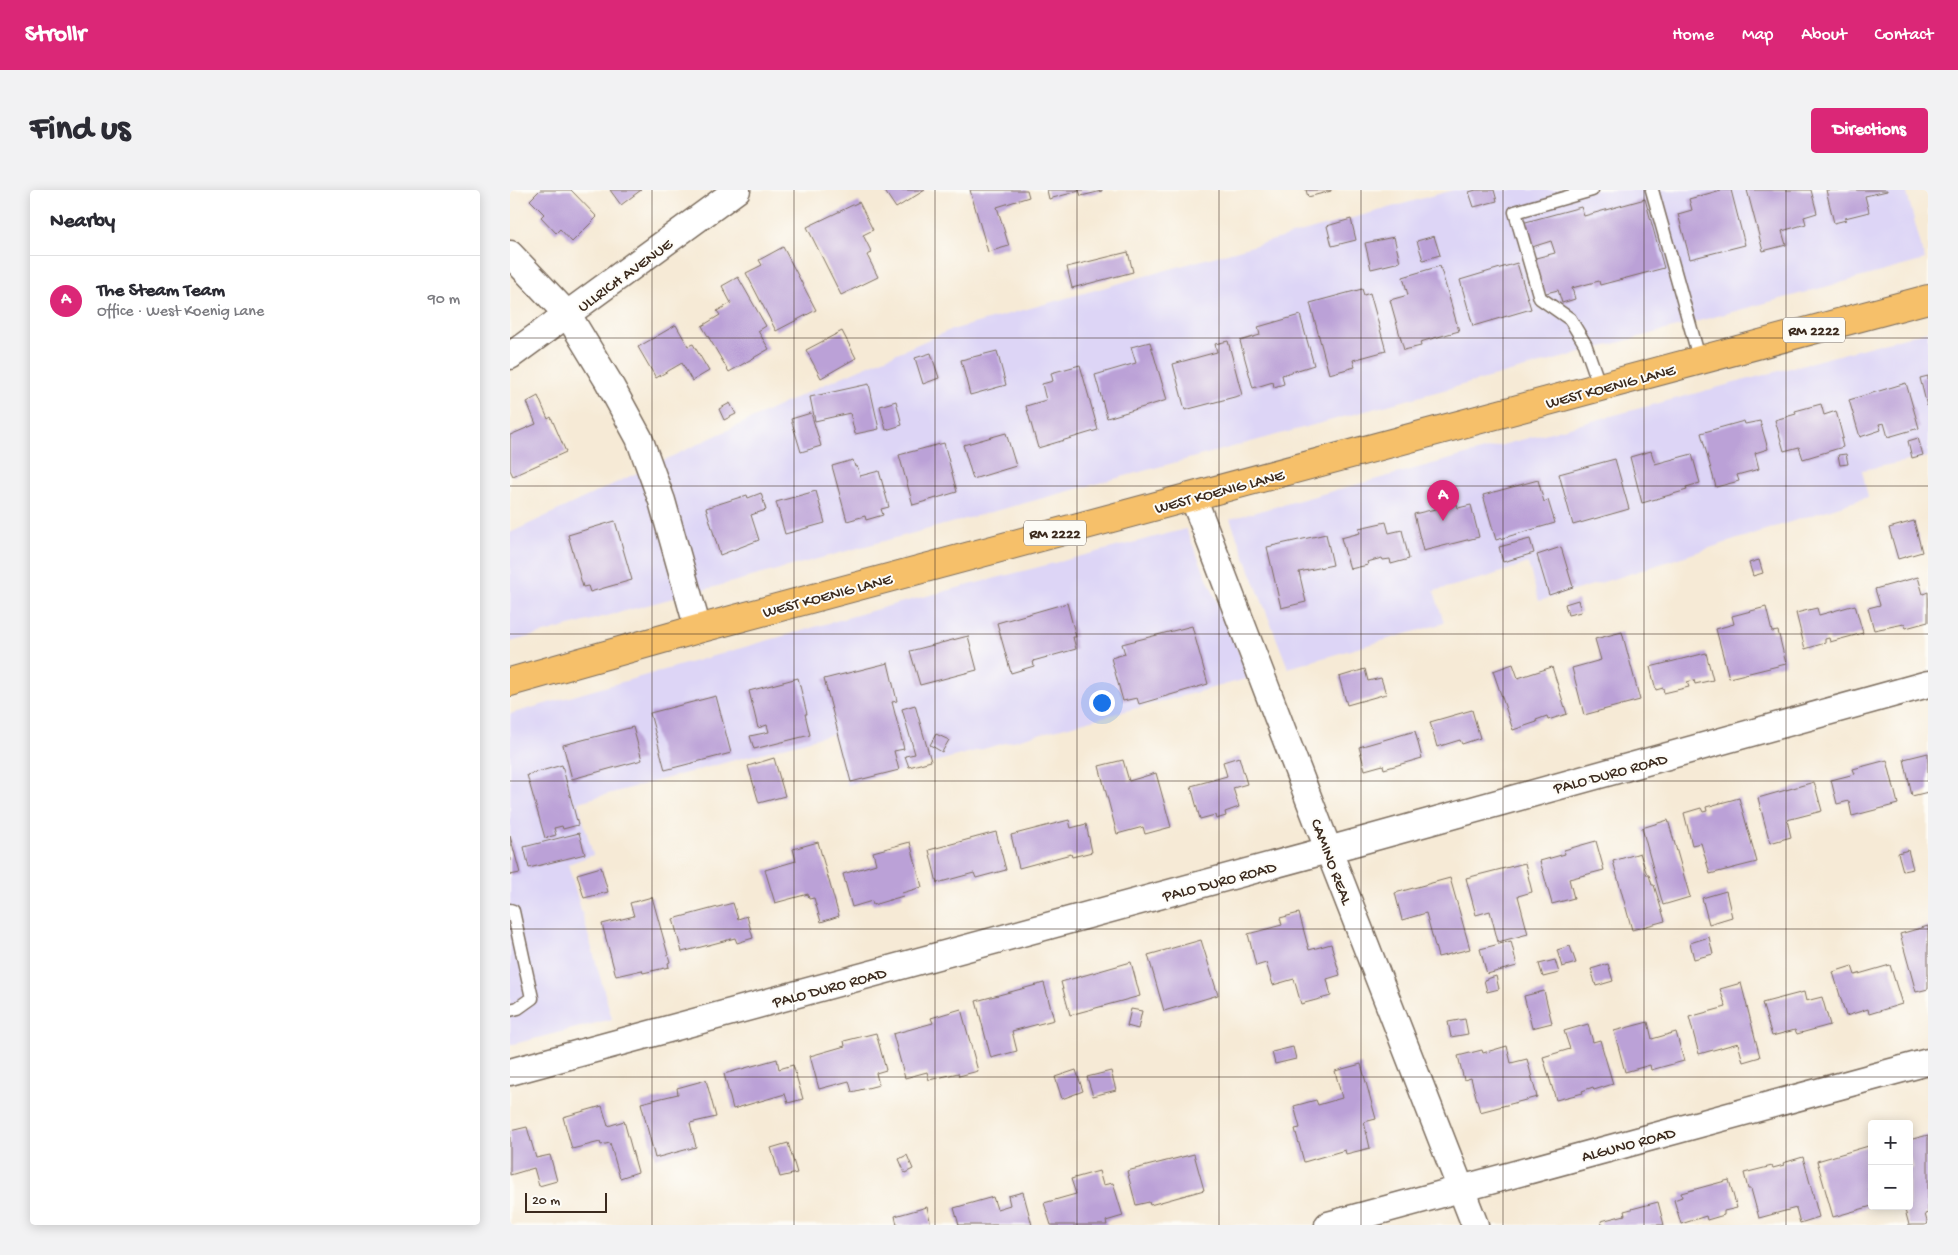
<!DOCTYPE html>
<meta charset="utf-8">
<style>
body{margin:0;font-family:"Gochi Hand",sans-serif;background:#f2f2f3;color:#2b2b33}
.controls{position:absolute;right:15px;bottom:15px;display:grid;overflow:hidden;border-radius:5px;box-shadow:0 2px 12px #0003}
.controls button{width:45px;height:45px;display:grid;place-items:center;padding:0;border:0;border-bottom:1px solid #e1e1e2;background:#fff;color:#2b2b33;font:25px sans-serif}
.scale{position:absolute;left:15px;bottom:12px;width:82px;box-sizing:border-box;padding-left:5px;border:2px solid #3b2a1e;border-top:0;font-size:14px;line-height:18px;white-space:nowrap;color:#3b2a1e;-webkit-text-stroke:4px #fdfcf7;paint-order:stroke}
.you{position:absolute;left:591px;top:512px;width:18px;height:18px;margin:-12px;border:4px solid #fff;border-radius:50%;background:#1a73e8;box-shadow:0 0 0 8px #1a73e833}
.badge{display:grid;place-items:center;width:32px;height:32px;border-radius:50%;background:#db2777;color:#fff;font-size:16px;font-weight:700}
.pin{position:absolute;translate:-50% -41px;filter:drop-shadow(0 1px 2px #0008)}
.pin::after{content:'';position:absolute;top:26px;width:18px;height:15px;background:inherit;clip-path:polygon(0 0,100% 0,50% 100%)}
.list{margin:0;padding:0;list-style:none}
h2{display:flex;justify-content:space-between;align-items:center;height:65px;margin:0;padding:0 20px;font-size:21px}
h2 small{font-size:16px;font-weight:400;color:#7c7c81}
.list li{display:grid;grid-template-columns:32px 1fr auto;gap:15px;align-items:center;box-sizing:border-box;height:90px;padding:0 20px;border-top:1px solid #e1e1e2}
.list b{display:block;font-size:19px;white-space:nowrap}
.list p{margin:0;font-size:16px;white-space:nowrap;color:#7c7c81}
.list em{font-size:16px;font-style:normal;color:#7c7c81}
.map{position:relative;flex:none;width:1418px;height:1035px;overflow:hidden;border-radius:5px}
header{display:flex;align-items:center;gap:30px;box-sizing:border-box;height:70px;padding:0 25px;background:#db2777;color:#fff}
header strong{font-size:24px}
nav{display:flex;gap:28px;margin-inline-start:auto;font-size:18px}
.intro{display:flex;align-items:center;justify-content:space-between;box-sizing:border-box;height:120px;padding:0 30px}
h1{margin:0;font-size:35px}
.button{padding:12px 22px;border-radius:5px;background:#db2777;color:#fff;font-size:18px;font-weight:700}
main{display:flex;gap:30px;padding:0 30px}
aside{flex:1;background:#fff;border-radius:5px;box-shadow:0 2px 12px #0003}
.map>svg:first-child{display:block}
.built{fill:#ddd5f6}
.building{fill:#bba1d7}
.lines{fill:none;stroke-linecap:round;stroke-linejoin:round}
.lane-casing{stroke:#7c6d5e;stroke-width:15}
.street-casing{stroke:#7c6d5e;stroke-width:29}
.primary-casing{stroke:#7c6d5e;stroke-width:30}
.lane{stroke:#fff;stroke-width:12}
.street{stroke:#fff;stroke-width:26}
.primary{stroke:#f6c06b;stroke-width:28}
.grid{fill:none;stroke:#3b2a1e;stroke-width:1;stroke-opacity:0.55}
.labels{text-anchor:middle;stroke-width:4;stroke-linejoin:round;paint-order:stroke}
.shield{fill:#fdfcf7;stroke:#75695f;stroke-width:1}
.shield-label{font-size:15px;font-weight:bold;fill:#3b2a1e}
.street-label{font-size:16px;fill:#3b2a1e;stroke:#fdfcf7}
</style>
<header>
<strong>Strollr</strong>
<nav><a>Home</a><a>Map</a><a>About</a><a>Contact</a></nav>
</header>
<div class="intro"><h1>Find us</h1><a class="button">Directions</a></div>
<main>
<aside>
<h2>Nearby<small></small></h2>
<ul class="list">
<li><span class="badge">A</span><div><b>The Steam Team</b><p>Office · West Koenig Lane</p></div><em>90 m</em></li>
</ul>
</aside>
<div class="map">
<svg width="1418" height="1035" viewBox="0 0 1418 1035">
<rect width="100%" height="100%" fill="#fdfcf7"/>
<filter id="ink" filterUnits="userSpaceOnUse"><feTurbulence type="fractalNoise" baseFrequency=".02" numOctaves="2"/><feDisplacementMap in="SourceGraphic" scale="10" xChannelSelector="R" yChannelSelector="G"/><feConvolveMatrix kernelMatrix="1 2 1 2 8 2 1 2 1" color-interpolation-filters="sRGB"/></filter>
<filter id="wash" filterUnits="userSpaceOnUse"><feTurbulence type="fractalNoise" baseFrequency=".0096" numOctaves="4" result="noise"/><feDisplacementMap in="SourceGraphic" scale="20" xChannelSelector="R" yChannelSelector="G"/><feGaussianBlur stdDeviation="1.12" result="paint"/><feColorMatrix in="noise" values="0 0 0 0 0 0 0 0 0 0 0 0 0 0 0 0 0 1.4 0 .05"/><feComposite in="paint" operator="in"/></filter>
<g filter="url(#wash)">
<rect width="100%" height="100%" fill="#f6ead6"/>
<path class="built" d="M943,0H1396L1415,70L0,452V343L313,195L438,141Z
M1418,141V267L1352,280L1358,307L1113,386L1029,411L1018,373L977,387L924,401L934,433L778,478L720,329L996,254Z
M676,339L740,488L337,595L322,544L68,612L83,665L58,674L102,829L0,855V524L382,415Z"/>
<g id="blocks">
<path class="building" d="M30,0H61L87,27L62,52L50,39L46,43L31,27L34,24L20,10Z
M100,0H131L111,15Z
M374,0H415L386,18Z
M460,0H517L519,7L487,17L499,56L478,62Z
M537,0H569V1L539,9Z
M569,0H592V1L571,6Z
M796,0H821V1L798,7Z
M966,0H984L987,11L964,17L959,2Z
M1211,0H1221L1235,55L1180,69L1168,24L1182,20L1179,9Z
M1237,0H1301L1307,23L1294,27L1296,34L1272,41L1276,55L1253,61Z
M1316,0H1377V1L1355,6L1359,22L1335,28L1336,30L1324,33Z
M1135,9L1154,78L1090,95L1089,91L1062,98L1065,109L1052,113L1048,100L1032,104L1022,69L1045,63L1041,51L1019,58L1012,33L1071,17L1074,26Z
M349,12L363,40L353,45L362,63L357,65L368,87L331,105L297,37Z
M841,29L846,50L822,56L817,36Z
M924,46L930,65L913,70L907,51Z
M884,47L890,72L861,79L855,53Z
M273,57L306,120L266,141L236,83L252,75L249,70Z
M618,62L623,82L562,98L557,77Z
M1007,73L1021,119L963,136L950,90Z
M930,76L949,141L910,152L911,156L894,160L880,110L898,105L893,87Z
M228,87L256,136L248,141L259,159L219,182L192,136L210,125L207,121L221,113L212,96Z
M852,99L854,105L860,103L876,161L843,170L845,177L819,184L800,113Z
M790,125L804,175L772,185L774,194L764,197L763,192L743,198L730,151L750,145L748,137Z
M166,135L178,156L183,154L199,181L182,191L172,173L146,188L128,157Z
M332,141L346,168L311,188L296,160Z
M718,151L732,205L675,220L663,174L707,162L705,154Z
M640,152L657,210L597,228L585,185L626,173L621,157Z
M487,161L496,195L460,205L451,170Z
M421,163L429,188L413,194L405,168Z
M570,175L588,240L528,258L516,216L536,210L532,194L543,191L541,183Z
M1418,186V216H1417L1410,188Z
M1396,193L1409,238L1378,247L1374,233L1369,234L1371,240L1350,247L1339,210Z
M359,194L369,239L345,244L340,223L305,231L300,207Z
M28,206L38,229L41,227L56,262L3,286L0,280V245L26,234L17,212Z
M386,211L392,235L376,240L370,216Z
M220,213L226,224L214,230L209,219Z
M1311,214L1314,225L1326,221L1333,248L1331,249L1333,257L1293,269L1289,257L1274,261L1265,230L1286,224L1285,221Z
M301,223L311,256L291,262L281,229Z
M1234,231L1235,234L1250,231L1258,259L1245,263L1249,279L1227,285L1229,291L1206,297L1191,243Z
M496,243L506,276L463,289L453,255Z
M1408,248L1413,265L1402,268L1398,251Z
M434,253L447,302L403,315L389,265Z
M1141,261L1145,274L1182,264L1190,293L1176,297L1177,300L1132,313L1120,267Z
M1336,264L1338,274L1330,275L1328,265Z
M1105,269L1119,319L1063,335L1049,284Z
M343,270L345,277L347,276L350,286L369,281L379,317L371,319L373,325L356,330L355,326L337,331L322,276Z
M1028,290L1034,312L1038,310L1045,333L986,350L973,305Z
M306,301L315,333L275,344L266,312Z
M251,303L256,320L241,325L249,350L210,365L196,318L237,305L238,308Z
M947,314L948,318L961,315L969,347L913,361L904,324Z
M105,331L122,390L80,402L78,396L73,397L58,345Z
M1404,331L1412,362L1388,369L1379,338Z
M876,332L879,343L892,340L899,369L881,374L880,369L873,370L872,368L857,372L858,375L840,379L831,348L850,343L849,338Z
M816,344L823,375L789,382L796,412L771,418L757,357Z
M1020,349L1024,363L993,372L989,357Z
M1051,357L1063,397L1039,405L1027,365Z
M1249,370L1253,383L1243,386L1239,373Z
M1408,387L1413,404L1418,402V432L1396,438L1394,434L1364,440L1358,418L1370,415L1365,399Z
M1068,410L1071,422L1058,425L1055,414Z
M557,413L566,447H563L566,459L523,471L524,476L501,483L487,433Z
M1345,415L1353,443L1320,452L1319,448L1315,449V453L1295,459L1286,423L1307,418L1309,425Z
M1256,417L1262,442L1268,441L1276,474L1219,488L1206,439L1224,434L1222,426Z
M682,436L698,494L629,514L627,508L613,511L601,468L615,464L612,454Z
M1112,442L1130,510L1074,525L1062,478L1091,470L1085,449Z
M458,446L467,480L410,495L400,461Z
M1196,463L1203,490L1185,494L1184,490L1177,492L1179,497L1154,503L1153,498L1146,500L1140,477Z
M378,473L387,511L382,512L394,559L384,561L389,580L341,592L314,489Z
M1003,474L1008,488L1042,477L1057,524L1038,530L1037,526L1026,530L1027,532L1003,540L983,481Z
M855,479L858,491L871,488L876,504L837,515L829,487Z
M288,488L297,524H295L300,545L244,559L240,546L259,542L257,535L248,538L239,501Z
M206,506L221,563L155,580L140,523Z
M405,515L421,571L399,577L395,566L405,564L392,519Z
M962,520L970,548L952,554L950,550L927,557L920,532Z
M123,537L132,570L62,589L53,555Z
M905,541L912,568L874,579L873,575L855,580L849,557Z
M426,544L439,550L432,562L420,555Z
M1418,563V602L1402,606L1394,569Z
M729,567L737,594L723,598L729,617L715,622L716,626L706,629L705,625L690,629L681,596L717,586L713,572Z
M264,568L275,606L249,613L238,576Z
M613,570L619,591L646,583L661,637L635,644L633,637L607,644L589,576Z
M1377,570L1388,614L1342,626L1339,611L1327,614L1321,590L1345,584L1343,579Z
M52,575L68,635L53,639L52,636L44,638L46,645L35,648L17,585Z
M1304,592L1312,621L1277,630L1281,647L1260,653L1248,608Z
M1229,608L1247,672L1200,684L1191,653L1182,655L1174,623L1191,618L1193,622L1197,621L1196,617Z
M559,630L561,638L576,634L582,662L562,667L561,664L509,678L501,645Z
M1158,630L1180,707L1153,715L1132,638Z
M486,642L496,680L466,688L464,683L427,693L419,660Z
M69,643L75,664L19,678L14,657Z
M0,646L10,683L0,685Z
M1086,651L1094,680L1059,689L1064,708L1042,714L1030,671L1055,664L1054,660Z
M308,652L329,726L311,732L304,708L299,709L298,704L265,713L255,680L286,671L283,659Z
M400,652L412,697L392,703L393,706L363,715L362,711L342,717L333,684L366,674L363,662Z
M1398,660L1403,679L1393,681L1388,663Z
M1130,663L1137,685H1139L1142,695H1144L1155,731L1122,740L1103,671Z
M1015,673L1022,702L1008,706L1018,744L988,752L980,721L966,725L956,688Z
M91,677L98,702L74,708L67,684Z
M940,688L960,759L928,767L916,723L892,730L885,703Z
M1216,701L1222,727L1199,734L1192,708Z
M142,707L160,772L158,773L159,777L133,783L132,780L106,786L92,734L124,726L120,713Z
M223,713L228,729L237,726L243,748L227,753L225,748L172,762L163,729Z
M789,723L799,760L821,754L830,785L817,789L821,806L791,814L784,789L763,795L756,773L746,776L738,744L772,735L770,728Z
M1418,736V799L1406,802L1390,744Z
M1199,747L1203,764L1184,769L1180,753Z
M691,750L708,805L654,821L638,765Z
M1001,751L1007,776L977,784L970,759Z
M1060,756L1066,773L1052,777L1047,760Z
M1045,770L1049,783L1033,787L1029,774Z
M621,772L630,806L560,825L551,792Z
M1098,774L1103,791L1086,796L1081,779Z
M1380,775L1392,814L1359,824L1358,819L1336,826L1323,782L1342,776L1345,785Z
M986,786L989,799L977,802L974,790Z
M534,793L544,830L502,841L507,861L481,868L466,811Z
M1231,793L1250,867L1233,872L1228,853L1189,864L1179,827L1216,817L1210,799Z
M1034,801L1042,833L1022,838L1014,806Z
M1294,802L1296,811L1312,807L1320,835L1287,844L1285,840L1262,846L1252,813Z
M451,819L468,881L449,886L448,883L419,890L417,882L395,888L383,844L423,833L421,828Z
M621,819L632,821L628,839L617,836Z
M955,829L958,844L941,847L938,832Z
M1138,832L1142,849L1166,842L1174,871L1141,880L1140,875L1115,882L1104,841Z
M1078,834L1083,852L1090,850L1103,894L1084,900L1083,897L1072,901L1073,903L1046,910L1033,867L1060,859L1054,841Z
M366,843L376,880L366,883L369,895L342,902L339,891L309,899L300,866L335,856L334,851Z
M997,856L1001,873L1017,869L1027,907L970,922L961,888L954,890L948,866L972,860L973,863Z
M783,857L786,869L765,874L762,862Z
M267,869L269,879L283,875L293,909L278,913L275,904L223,919L214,884Z
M851,874L866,929L854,932L860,958L836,964L835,960L794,972L785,939L790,938L784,916L806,910L808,915L832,908L825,881Z
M566,880L573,901L552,909L545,887Z
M601,881L606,900L583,906L577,887Z
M196,890L206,927L180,933L186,957L145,968L131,913L168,904L167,898Z
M92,916L98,936L114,931L128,982L110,988L100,953L91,955L90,952L62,959L53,927Z
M17,937L26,968L40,965L47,991L29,996L24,978L0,985V941Z
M1418,945V1023L1415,1024L1418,1035H1399L1394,1016H1399V979L1403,978L1399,964V950Z
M278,953L287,983L270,987L261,958Z
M1362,955V998L1359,999L1362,1016L1323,1027L1307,971Z
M684,964L694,1000L640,1015L639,1012L626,1015L617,981Z
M397,965L403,979L395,983L389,969Z
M1293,967L1309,1027L1290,1033L1286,1018L1249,1028L1241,999H1238L1234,983L1262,976L1263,978L1274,975L1273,973Z
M589,981L593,995L603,993L613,1026L596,1031L597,1035H541L534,1013L566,1004L561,989Z
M1219,990L1227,1018L1214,1021V1025L1197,1030L1196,1026L1171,1034L1164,1010L1172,1007L1171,1003Z
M513,1002L522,1035H449L444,1018L483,1007L487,1019L500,1015L498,1006Z
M1148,1012L1154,1035H1092L1091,1031L1115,1025L1114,1021Z
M417,1017L421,1035H387L385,1026Z"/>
</g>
</g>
<g filter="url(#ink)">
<use href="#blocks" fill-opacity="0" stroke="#7c6d5e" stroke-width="1"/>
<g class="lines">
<defs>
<path id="lane" d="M1082,0L1005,22L1030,108L1060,129L1075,154L1090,197
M1142,0L1190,171
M0,720L3,721L22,808L8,818L0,820"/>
<path id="street" d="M0,64L58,125L98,191L129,248L152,311L188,439
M0,166L227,0
M683,307L808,633L965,1035
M0,882L818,660L1418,494
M818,1035L1418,872"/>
<path id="primary" d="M0,492L188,439L1418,109"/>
</defs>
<use href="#lane" class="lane-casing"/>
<use href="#street" class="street-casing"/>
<use href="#primary" class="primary-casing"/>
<use href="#lane" class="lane"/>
<use href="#street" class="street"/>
<use href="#primary" class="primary"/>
</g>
</g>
<path class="grid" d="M142,0V1035M284,0V1035M425,0V1035M567,0V1035M709,0V1035M851,0V1035M993,0V1035M1134,0V1035M1276,0V1035M0,148H1418M0,296H1418M0,444H1418M0,591H1418M0,739H1418M0,887H1418"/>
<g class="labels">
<g class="shield">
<rect x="1273" y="127.5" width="62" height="25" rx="4"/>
<rect x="514" y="330.5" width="62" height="25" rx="4"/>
</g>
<g class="shield-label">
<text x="1304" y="145">RM 2222</text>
<text x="545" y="348">RM 2222</text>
</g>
<g class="street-label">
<text transform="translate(114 84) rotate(-36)" y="6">ULLRICH AVENUE</text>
<text transform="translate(1100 195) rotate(-15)" y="6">WEST KOENIG LANE</text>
<text transform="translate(709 300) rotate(-15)" y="6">WEST KOENIG LANE</text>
<text transform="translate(317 404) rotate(-15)" y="6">WEST KOENIG LANE</text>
<text transform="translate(1100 582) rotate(-15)" y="6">PALO DURO ROAD</text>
<text transform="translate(823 671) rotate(69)" y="6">CAMINO REAL</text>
<text transform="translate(709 690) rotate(-15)" y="6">PALO DURO ROAD</text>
<text transform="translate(319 796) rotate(-15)" y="6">PALO DURO ROAD</text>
<text transform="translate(1118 953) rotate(-15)" y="6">ALGUNO ROAD</text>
</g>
</g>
</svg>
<div class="controls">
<button>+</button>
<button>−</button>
</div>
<div class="scale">20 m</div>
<div class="you"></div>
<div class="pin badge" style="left:933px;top:331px">A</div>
</div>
</main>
